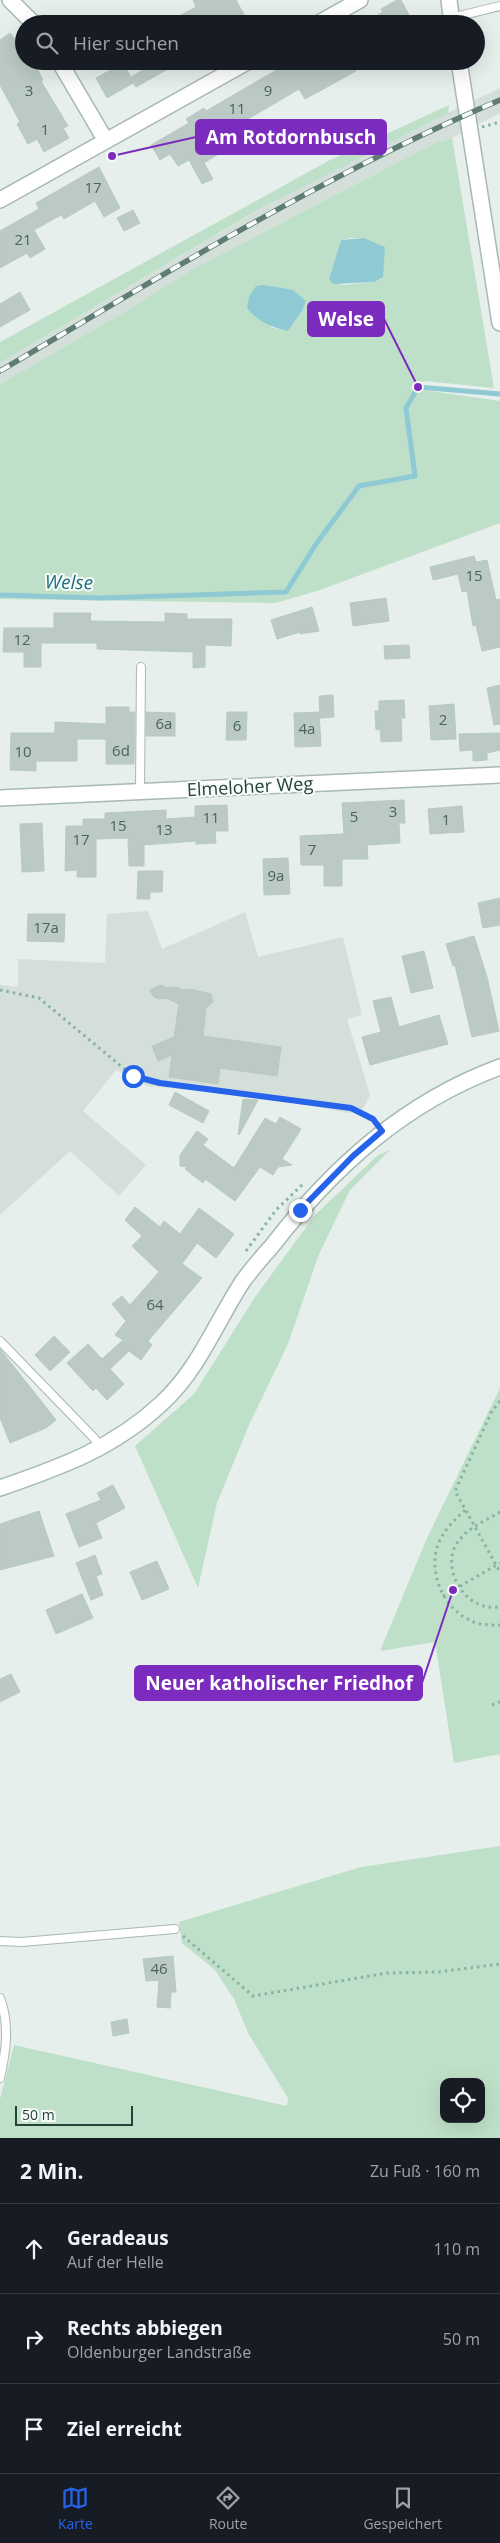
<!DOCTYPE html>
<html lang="de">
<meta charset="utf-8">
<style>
body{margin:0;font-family:"Open Sans",sans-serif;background:#242831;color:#f1f3f6}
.controls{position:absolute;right:15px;bottom:15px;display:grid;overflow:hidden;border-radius:10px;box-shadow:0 5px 20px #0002}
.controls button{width:45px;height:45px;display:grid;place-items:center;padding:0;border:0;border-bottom:1px solid #363941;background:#171b24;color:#f1f3f6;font:25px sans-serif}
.scale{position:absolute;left:15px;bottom:12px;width:118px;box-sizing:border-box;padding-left:5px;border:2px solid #24423a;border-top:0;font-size:14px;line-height:18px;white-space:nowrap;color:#24423a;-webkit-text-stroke:4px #f7fbf9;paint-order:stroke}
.stop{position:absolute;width:15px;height:15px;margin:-11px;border:4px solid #2563eb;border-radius:50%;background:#fff}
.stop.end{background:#2563eb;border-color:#fff;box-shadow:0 1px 5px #0008}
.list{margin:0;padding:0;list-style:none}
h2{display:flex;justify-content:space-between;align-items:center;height:65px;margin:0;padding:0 20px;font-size:21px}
h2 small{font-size:16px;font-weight:400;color:#9ea1a6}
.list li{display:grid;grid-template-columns:32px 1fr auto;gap:15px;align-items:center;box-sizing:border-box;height:90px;padding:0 20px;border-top:1px solid #363941}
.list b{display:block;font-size:19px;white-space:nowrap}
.list p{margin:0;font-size:16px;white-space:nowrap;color:#9ea1a6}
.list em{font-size:16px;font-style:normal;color:#9ea1a6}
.icon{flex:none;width:28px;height:28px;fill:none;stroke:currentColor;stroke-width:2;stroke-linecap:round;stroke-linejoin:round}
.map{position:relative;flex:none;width:500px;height:2138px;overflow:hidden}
.search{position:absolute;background:#171b24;box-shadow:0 5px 20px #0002;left:15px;right:15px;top:15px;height:55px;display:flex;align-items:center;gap:12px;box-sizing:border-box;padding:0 18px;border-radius:28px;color:#9ea1a6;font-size:19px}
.sheet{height:335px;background:#171b24}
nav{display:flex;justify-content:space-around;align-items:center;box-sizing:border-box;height:70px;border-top:1px solid #363941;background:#171b24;font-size:14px;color:#9ea1a6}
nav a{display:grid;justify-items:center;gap:2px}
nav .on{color:#2563eb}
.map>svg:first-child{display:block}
.built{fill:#d4dfda}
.green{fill:#bfe0c8;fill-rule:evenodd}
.water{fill:#8ec9d4}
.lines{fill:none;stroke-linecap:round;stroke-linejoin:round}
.stream{stroke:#8ec9d4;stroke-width:5}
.building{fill:#bbcac4;stroke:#b8c9c2}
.lane-casing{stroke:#a8b8b2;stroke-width:10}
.street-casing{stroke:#a8b8b2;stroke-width:18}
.secondary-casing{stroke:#a4bbb3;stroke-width:18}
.path{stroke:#86b3a5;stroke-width:3;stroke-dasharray:2.5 4;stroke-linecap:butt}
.lane{stroke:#fff;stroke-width:8}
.street{stroke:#fff;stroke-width:15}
.secondary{stroke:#fff;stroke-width:15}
.rail-casing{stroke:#5f7d75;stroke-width:5.5}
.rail{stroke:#f7fbf9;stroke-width:4;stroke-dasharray:11;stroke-linecap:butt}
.route{stroke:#2563eb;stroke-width:6}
.labels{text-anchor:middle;stroke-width:4;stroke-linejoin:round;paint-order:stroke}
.number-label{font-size:15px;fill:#4a645c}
.street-label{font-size:18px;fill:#24423a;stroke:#f7fbf9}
.water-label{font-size:19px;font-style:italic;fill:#1c6f80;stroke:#f7fbf9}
.leader{fill:none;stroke:#7b2cbf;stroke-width:2}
.callout-dot{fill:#7b2cbf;stroke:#f7fbf9;stroke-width:2}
.callout{fill:#7b2cbf;stroke:#7b2cbf;stroke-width:2}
.callout-label{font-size:19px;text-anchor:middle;font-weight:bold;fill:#fff}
</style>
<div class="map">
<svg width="500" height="2138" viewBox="0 0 500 2138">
<rect width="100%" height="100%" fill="#e6efeb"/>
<path class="built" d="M500,88V113L452,138L435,143L191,270L128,310L0,384V363L257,211L409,131Z
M148,911L162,949L245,912L258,957L343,937L362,1015L347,1019L370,1095L363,1109L349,1113L263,1097L148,1086L116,1070L83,1111L146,1165L119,1196L70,1151L0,1215V985L18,987V959L105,963L107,914Z"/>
<path class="green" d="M449,105L448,113L256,211L0,363V342L330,160Z
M452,138L494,388L425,381L409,388L500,401V523L320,590L276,603L0,599V384L128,310L191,270L435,143ZM352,238H364L385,247L374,282L343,285L329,279L341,240ZM306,301L302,311L288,331L270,327Z
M390,1150L350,1190L319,1254L288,1344L249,1425L217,1503L198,1588L135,1446L194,1394L255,1297L315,1215L378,1155Z
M500,1388V1754L454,1763L435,1642L380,1651L427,1538Z
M500,1846V2138H0V2099L14,2045L287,2106L288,2098L248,2033L234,1999L215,1970L182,1943L179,1922L361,1867ZM444,2082H481V2119H444Z"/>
<path class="water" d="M364,238L385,247L383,277L374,282L333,284L329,279L341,240Z
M264,285L293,290L306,301L302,311L288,331C271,327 258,322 247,308L249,297L256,286Z"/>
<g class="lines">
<path class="stream" d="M0,595L100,598L286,592L316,544L359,486L415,476L406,408L418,387L500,394"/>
</g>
<path class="building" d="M193,0H236L249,24H165L196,7Z
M397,0H401L414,24H362L383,12L381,9Z
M10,33L24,51V61H33L43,80L41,81L68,126L63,128L69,138L44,152L37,139L28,144L17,124L20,122L0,85V40Z
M158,61H182L136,87L133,83L107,98L96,78L123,63L131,77Z
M283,61H351L356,71L305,99L299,89L226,132L233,145L204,163L213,179L202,184L189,160L178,166L170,154L160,160L151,145L189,123L186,119L204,108L206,111L285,65Z
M99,167L120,208L104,217L95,201L64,219L61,215L34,230L45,249L30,258L27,253L0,268V231L39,209L36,203Z
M133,210L140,223L124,231L117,218Z
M20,292L30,310L0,327V304Z
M474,556L476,562L487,560L496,600L500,599V647L482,651L476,625L473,626L467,591L462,592L458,574L433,580L430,567Z
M386,598L389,621L353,626L350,603Z
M312,607L319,631L300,634V632L277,639L271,620Z
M54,613H91L90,621L165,622V613L187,614V619H232L231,646L205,645V667L193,668V652L97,649V643H41V667H24V652H3L4,628H54Z
M409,645L410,658L385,659L384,646Z
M500,685V724L494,725L487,688Z
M333,695L334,717L320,718L319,696Z
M404,700L405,718H401L402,741L381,742L380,729L376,730L375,711H379V701Z
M454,704L456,739L431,740L429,706Z
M106,707H129V712H135L134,764H106V739H77V761H36V771L10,770L11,733H55V722L106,724Z
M146,712L175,713V736H146Z
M227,712H247L246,740H226Z
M319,712L321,746L295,747L294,713Z
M500,733V750L487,753V760L473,761V750L460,751L459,734Z
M404,800L405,823H399L400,843L367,845L368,859H342V886H324V865H301L300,836L344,834L342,803Z
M227,805L228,831H215L216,843L196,844V841L144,845V866H129L128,838L96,839V877H77V870L65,871L66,826H83V819H105V813L166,810V819L195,817V806Z
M462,806L464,832L430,834L428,809Z
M42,823L44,871L22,872L20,824Z
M288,858L290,894L264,895L263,859Z
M138,871H163L162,892H150V899H137Z
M500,898V925L483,928L478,903Z
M28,914H65L64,942L27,941Z
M474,936L487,977L499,1031L472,1037L455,965L453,966L446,944Z
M424,951L433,988L411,993L402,956Z
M160,985L167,988L176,987L183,990L191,989L211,994L213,1002L206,1008L203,1036L281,1047L277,1076L220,1068L218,1084L169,1077L172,1055L158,1061L152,1046L174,1037L179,1004L166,998L159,999L154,997L150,990Z
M391,997L399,1027L439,1015L448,1044L370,1065L362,1037L381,1032L373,1001Z
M175,1092L209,1111L203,1123L169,1105Z
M243,1099L258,1100L239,1135L238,1134Z
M280,1117L301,1129L282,1159L292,1165L278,1167L273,1175L260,1167L235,1201L205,1179L203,1183L185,1169L187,1167L180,1166V1155L197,1131L208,1139L203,1145L234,1168L265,1118L276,1124Z
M135,1207L160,1227L164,1221L180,1234L199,1208L234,1234L216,1258L197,1243L182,1264L202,1278L148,1341L152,1345L141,1360L129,1351L110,1369L124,1384L107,1400L96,1388L93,1391L67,1363L88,1344L102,1359L123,1340L115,1335L126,1321L112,1304L122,1296L130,1305L159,1272L132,1246L142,1236L125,1220Z
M54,1336L70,1352L50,1371L35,1355Z
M0,1349L56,1420L46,1428L10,1443L0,1418Z
M113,1485L125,1508L96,1523L102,1538L79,1547L66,1514L101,1500L97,1493Z
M39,1511L54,1556L0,1570V1524Z
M95,1555L102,1574L96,1576L103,1595L91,1600L76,1563Z
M157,1561L169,1589L142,1600L130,1572Z
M82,1594L93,1618L56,1634L46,1610Z
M11,1674L20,1692L0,1702V1679Z
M173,1956L176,1992H171L170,2008L157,2007L159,1980L146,1981L143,1959Z
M127,2019L129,2033L113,2036L111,2022Z"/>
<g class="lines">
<defs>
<path id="lane" d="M451,18L500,6
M140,792L141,667
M0,1341L94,1438L101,1449
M0,1941L22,1942L175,1929
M0,1998C10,2024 6,2052 0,2078"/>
<path id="street" d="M10,0L34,24
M449,0L452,24
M317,24L360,0
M59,61L106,141
M459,61L500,323
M0,200L249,61
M0,798L500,775"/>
<path id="secondary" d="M0,1488C61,1467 114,1448 162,1403C199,1369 216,1322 243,1281C252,1269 262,1257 272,1246C333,1167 405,1102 500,1067"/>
</defs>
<use href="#lane" class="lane-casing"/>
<use href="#street" class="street-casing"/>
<use href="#secondary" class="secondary-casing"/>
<path class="path" d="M482,127L500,122
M0,990L39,998L133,1076L160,1083L351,1108L374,1121
M246,1251L276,1210L305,1182
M500,1401L492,1411L455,1491L500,1572
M465,1510C453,1521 440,1534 436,1551C430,1582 449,1616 480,1624C487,1625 494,1625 500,1625
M500,1512C487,1520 471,1526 461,1538C440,1560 457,1599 484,1606C489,1608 495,1607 500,1607
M443,1596L500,1563
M492,1705L500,1702
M183,1936L253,1996L387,1973L438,1972L500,1964"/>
<use href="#lane" class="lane"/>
<use href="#street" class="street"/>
<use href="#secondary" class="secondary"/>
<defs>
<path id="rail" d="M0,371C163,275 325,174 500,100"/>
</defs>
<use href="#rail" class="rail-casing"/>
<use href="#rail" class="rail"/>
</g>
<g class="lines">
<path class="route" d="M133,1076L160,1083L351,1108L373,1119L382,1131L353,1156L300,1210"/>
</g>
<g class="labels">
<g class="number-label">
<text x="29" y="96">3</text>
<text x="268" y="96">9</text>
<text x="237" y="114">11</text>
<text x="45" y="135">1</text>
<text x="93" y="193">17</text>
<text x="23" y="245">21</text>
<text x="474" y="581">15</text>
<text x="22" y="645">12</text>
<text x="443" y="725">2</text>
<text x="164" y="729">6a</text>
<text x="237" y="731">6</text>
<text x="307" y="734">4a</text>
<text x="121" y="756">6d</text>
<text x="23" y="757">10</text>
<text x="393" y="817">3</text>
<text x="354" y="822">5</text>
<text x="211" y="823">11</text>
<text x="446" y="825">1</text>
<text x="118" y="831">15</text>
<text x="164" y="835">13</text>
<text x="81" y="845">17</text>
<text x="312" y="855">7</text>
<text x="276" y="881">9a</text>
<text x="46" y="933">17a</text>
<text x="155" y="1310">64</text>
<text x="159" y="1974">46</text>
</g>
<g class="street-label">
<text transform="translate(250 787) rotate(-3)" y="6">Elmeloher Weg</text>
</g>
<g class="water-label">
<text transform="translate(69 582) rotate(1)" y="7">Welse</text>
</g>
</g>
<path class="leader" d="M112 156L196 137M418 387L384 319M453 1590L422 1683"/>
<g class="callout-dot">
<circle cx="112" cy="156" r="5"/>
<circle cx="418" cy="387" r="5"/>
<circle cx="453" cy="1590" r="5"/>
</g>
<g class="callout">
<rect x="196" y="120" width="190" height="34" rx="5"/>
<rect x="308" y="302" width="76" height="34" rx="5"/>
<rect x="135" y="1666" width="287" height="34" rx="5"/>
</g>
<g class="callout-label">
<text x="291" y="144">Am Rotdornbusch</text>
<text x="346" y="326">Welse</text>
<text x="279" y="1690">Neuer katholischer Friedhof</text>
</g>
</svg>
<div class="controls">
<button><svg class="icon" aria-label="locate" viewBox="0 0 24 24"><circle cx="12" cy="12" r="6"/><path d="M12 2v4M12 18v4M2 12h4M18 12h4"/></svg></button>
</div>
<div class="scale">50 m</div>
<div class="stop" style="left:133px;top:1076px"></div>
<div class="stop end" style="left:300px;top:1210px"></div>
<div class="search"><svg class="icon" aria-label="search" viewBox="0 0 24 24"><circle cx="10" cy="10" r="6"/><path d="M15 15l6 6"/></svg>Hier suchen</div>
</div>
<section class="sheet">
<h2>2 Min.<small>Zu Fuß · 160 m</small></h2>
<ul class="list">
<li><svg class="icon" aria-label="ahead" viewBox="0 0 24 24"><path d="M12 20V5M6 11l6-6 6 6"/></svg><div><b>Geradeaus</b><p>Auf der Helle</p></div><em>110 m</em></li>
<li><svg class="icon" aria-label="right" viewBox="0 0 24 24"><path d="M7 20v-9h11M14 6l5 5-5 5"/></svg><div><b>Rechts abbiegen</b><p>Oldenburger Landstraße</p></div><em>50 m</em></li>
<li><svg class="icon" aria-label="arrive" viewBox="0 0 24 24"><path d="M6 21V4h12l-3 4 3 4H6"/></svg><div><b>Ziel erreicht</b></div></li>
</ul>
</section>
<nav>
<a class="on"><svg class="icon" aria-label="map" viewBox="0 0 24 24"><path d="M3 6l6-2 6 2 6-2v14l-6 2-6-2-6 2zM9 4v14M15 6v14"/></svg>Karte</a>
<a><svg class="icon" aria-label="directions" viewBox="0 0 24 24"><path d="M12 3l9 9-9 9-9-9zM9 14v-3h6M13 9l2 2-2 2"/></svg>Route</a>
<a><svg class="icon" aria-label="saved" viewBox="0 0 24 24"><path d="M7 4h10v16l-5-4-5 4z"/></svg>Gespeichert</a>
</nav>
